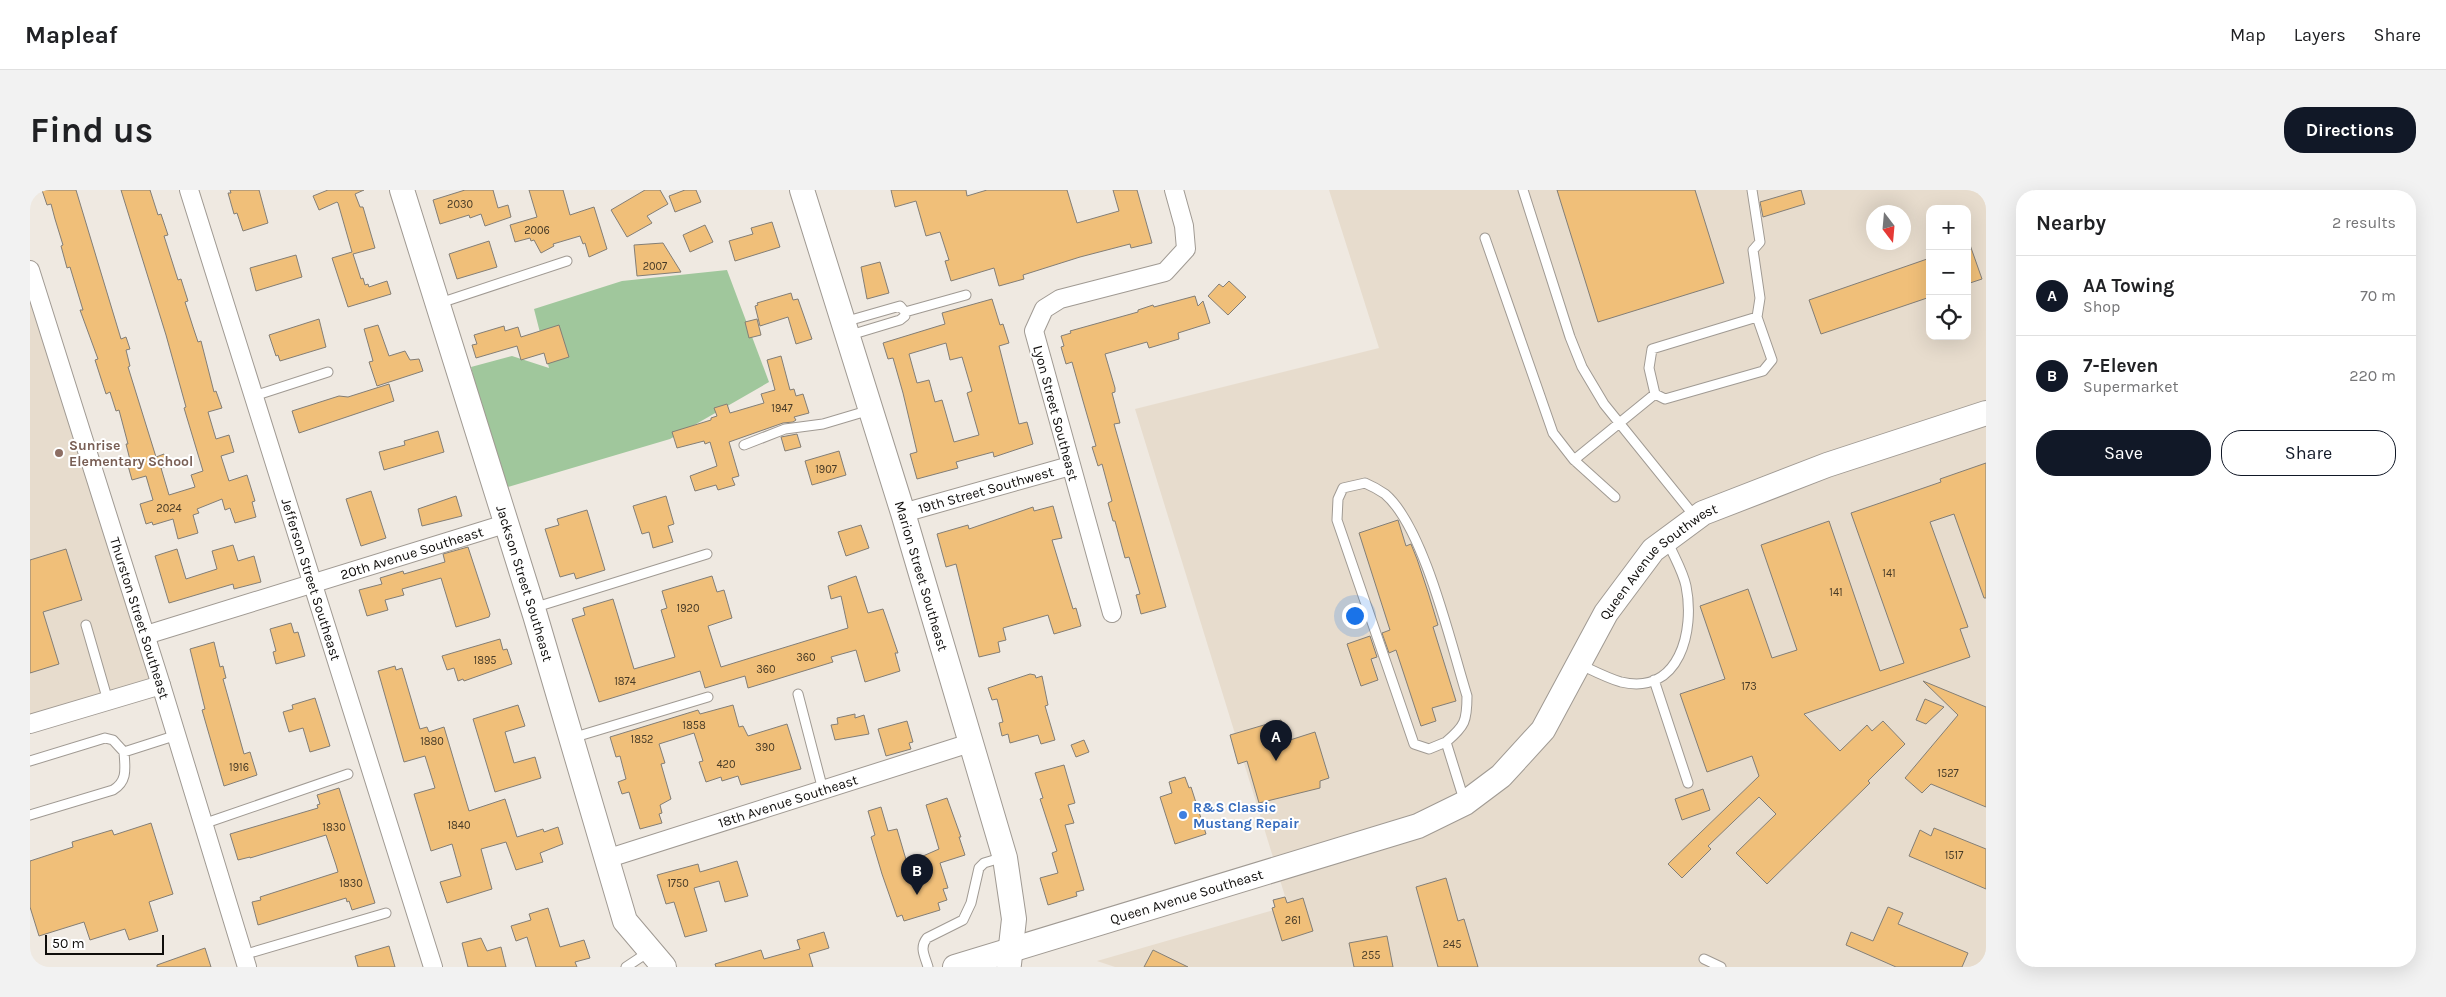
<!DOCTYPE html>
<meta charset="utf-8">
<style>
body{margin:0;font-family:Karla,sans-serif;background:#f2f2f2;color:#202124}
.controls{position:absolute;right:15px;top:15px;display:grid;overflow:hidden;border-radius:10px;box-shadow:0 5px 20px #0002}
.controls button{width:45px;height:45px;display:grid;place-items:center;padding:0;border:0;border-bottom:1px solid #e0e0e0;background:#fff;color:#202124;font:25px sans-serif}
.compass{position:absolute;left:1836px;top:15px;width:45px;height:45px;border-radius:50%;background:#fff;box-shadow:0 5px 20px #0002;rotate:164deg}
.scale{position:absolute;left:15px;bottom:12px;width:119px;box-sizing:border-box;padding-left:5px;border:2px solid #0f0d0b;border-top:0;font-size:14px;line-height:18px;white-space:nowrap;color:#0f0d0b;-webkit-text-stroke:4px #fff;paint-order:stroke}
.you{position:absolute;left:1324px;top:425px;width:18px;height:18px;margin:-12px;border:4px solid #fff;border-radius:50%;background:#1a73e8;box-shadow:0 0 0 8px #1a73e833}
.badge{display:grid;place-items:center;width:32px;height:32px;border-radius:50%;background:#111827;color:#fff;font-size:16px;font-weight:700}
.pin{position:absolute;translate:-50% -41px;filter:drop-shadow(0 1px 2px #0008)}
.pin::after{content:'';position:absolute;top:26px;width:18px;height:15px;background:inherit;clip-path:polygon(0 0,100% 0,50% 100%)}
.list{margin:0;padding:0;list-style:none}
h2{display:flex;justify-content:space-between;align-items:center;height:65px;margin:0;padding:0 20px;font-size:21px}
h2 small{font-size:16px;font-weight:400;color:#757577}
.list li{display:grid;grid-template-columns:32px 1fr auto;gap:15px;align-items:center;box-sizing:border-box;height:80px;padding:0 20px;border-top:1px solid #e0e0e0}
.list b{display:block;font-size:19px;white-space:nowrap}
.list p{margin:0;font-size:16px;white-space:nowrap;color:#757577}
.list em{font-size:16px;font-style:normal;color:#757577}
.actions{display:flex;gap:10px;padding:15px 20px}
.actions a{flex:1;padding:11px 0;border:1px solid #111827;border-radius:20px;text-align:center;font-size:18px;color:#111827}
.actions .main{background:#111827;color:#fff}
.icon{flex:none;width:28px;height:28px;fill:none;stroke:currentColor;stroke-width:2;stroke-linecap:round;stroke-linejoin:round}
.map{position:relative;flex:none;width:1956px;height:777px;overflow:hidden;border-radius:20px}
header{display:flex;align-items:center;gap:30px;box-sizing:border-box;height:70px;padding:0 25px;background:#fff;border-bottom:1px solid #e0e0e0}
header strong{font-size:24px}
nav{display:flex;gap:28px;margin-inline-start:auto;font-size:18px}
.intro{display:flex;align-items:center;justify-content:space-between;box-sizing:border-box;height:120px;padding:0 30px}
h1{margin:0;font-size:35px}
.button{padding:12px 22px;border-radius:20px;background:#111827;color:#fff;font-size:18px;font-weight:700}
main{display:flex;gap:30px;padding:0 30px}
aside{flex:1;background:#fff;border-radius:20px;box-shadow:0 5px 20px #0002}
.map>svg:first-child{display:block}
.built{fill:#e7dccd;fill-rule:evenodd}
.green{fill:#a0c79c}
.building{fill:#f0bf79;stroke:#837e76;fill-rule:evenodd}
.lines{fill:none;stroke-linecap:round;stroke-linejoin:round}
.lane-casing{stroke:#a09a93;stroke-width:11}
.street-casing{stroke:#a09a93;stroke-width:20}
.secondary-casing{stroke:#a09a93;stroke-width:26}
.lane{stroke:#fff;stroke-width:9}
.street{stroke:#fff;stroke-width:18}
.secondary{stroke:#fff;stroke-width:24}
.education-dot{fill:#8d6e63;stroke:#fff;stroke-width:2}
.shop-dot{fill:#3f7fe0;stroke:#fff;stroke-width:2}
.labels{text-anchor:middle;stroke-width:4;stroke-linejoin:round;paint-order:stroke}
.number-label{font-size:11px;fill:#473a26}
.street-label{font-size:14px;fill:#0f0d0b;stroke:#fff}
.education-label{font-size:14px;font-weight:bold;fill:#785e54;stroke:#fff;text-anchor:start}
.shop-label{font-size:14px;font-weight:bold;fill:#366cbe;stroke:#fff;text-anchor:start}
</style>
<header>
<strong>Mapleaf</strong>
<nav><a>Map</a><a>Layers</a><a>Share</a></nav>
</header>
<div class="intro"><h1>Find us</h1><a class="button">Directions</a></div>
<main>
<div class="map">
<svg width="1956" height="777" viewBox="0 0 1956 777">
<rect width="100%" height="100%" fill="#efe9e1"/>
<path class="built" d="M1299,0H1956V777H1085L1067,771L1258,716L1105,219L1349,158ZM1900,19H1937V146H1900ZM1844,22H1874V52H1844Z
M0,80L131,495L0,534Z"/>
<path class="green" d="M697,80L739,192L640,249L471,299L441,177L482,166L519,178L504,119L592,91Z"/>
<path class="building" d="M12,0H46L91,149L96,147L100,159L96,160L100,176L98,177L126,267L134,264L138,276L131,278L139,305L165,297L161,285L173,281L154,218L156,217L136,145L91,0H120L128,25L131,24L138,45L134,46L148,90L151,89L158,111L155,112L163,137L168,152L171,151L184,202L186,201L192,218L178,222L186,249L199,245L204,262L191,266L199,291L217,285L225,311L222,312L226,327L205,333L200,318L195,320L192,309L167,319L169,323L163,325L168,343L148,349L143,329L123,335L122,332L116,334L110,314L123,310L116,286L102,290L97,272L100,270L96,254H98L89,220L86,221L80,202L76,204L65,170L68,169L50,120H53L40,77L37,78L31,56L33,55L25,29L21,14L17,15Z
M200,0H229L238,33L213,41L207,23L204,24L198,3H201Z
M298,0H334L325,4L330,17H333L345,58L323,64L331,89L333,88L335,95L338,94L339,97L357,91L361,104L318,117L302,68L322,62L308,13L307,12L289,20L283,6Z
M435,0H463L468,18L478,15L481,27L455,36L451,24L440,28L439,25L410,34L403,10Z
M499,0H533L540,25L564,17L577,59L559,67L555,53L553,54L550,46L523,54L524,56L511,63L504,50L501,51L500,48L485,52L480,35L507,27Z
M615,0H630L638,14L617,26L622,33L597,47L581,20Z
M655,0H666L671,12L645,22L639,6Z
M861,0H936L937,6L957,0H1037L1047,33L1089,21L1083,0H1107L1122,53L1101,58L1100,54L1050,67L993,85L994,89L969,96L964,78L921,91L915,71L919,70L910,42L896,46L886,11L865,17Z
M1527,0H1665L1694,93L1568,132Z
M1771,0L1775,14L1733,27L1730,12Z
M742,32L750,57L705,71L699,51L723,44L721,38Z
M675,35L683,52L660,62L653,45Z
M459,51L467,77L427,89L419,64Z
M1937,52H1939L1952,89L1937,94Z
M633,53L651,82L607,86L604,55Z
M266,65L272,87L226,101L220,78Z
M1900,68V107L1791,144L1779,110Z
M850,72L859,103L837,109L831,77Z
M1199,91L1216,107L1198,125L1178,106L1189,94L1193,97Z
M761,103L763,110L768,109L782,149L766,154L758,127L730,136L725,116L728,115L727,113Z
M1165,106L1168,116L1173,111L1180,133L1148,143L1149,149L1119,158L1117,152L1075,164L1085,198V202L1082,203L1090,233L1084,234L1136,417L1111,424L1106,405L1110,404L1099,367L1095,368L1085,331H1083L1078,313L1082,311L1072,274L1068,276L1062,257L1066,256L1053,211L1042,172L1036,174L1031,157L1034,156L1031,146L1041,143L1040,141L1108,122V120L1123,115L1124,117Z
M962,109L970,135L973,134L979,153L969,156L989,234L997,232L1003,254L964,267L963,262L926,272L928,278L887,289L880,264L887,262L873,203L863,168L858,169L853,153L915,134L912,123ZM916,153L920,170L932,167L942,201L937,203L949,245L924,252L912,210L905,212L899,190L887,193L879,164Z
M289,129L296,157L250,171L248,165L246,166L239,145Z
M727,129L731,145L719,148L715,132Z
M348,135L359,166L375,161L380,170L389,169L393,181L347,196L339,172L343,171L334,139Z
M529,135L539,167L517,174L514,163L491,170L487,156L446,168L442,155L447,154L444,145L474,136L475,141L488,137L491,147Z
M751,166L760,200L764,199L766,206L773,204L779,223L764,227L766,230L763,232L753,233L699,252L709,286L702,288L705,295L688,300L686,295L665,301L660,286L687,276L680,252L675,254L674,251L647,258L642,242L681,230V228L687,226L684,218L697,214L700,223L734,213L731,204L745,200L737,170Z
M359,194L364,211L269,243L262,221L309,206L318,207Z
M408,241L414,262L354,280L349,262L375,255L374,251Z
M767,244L771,257L755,261L751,247Z
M809,261L816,285L782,295L775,271Z
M1956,273V408H1954L1924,324L1900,332L1938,437L1930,439L1940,467L1774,524L1810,561L1837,535L1842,541L1853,531L1875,554L1838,591L1840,593L1737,694L1706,663L1746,624L1729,607L1678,656L1681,659L1652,688L1638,674L1729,586L1722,566L1677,582L1650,504L1695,489L1670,416L1718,399L1742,468L1767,460L1731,355L1799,331L1850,481L1874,473L1821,323L1911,292L1910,289Z
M341,301L356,348L331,356L316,309Z
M426,306L432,326L392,336L388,319Z
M636,306L644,334L638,336L643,352L623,358L619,342L612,344L603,316Z
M1023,316L1032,348L1022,350L1043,419L1046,418L1051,436L1024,444L1018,425L973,438L976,450L968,452L970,462L949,467L926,374L916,377L907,344L938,335L939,339L1003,317L1004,321Z
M557,320L575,380L546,389L544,383L530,387L515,339L529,335L527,329Z
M1368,330L1376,356L1381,354L1387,369L1398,402L1408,435L1403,437L1426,511L1402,518L1406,531L1391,536L1366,460L1359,463L1352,443L1360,440L1329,343Z
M831,335L839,358L816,366L808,342Z
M203,355L208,371L224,366L231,392L204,399L203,394L139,413L125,366L147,359L156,389L187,379L182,361Z
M438,357L460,424L459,427L426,437L411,388L372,399L374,405L355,410L358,420L337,426L329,400L352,394L350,388L373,381L374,384L415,372L413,364Z
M36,359L52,410L13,422L29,474L0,483V370Z
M682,386L687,402L694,400L702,428L678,436L691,477L818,438L811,406L801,409L798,396L826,386L838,423L853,419L868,463H865L870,481L835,492L826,460L801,467L803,472L718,498L715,486L675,498L670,481L569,512L542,429L555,425L553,418L583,409L604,479L645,467L631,420L637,418L632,401Z
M261,433L264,443L268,442L275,466L246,474L243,462L246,461L240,439Z
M1340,446L1347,467L1341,469L1348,490L1331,496L1317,454Z
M470,449L473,460L477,459L482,474L434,491L433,489L428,491L424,478L417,480L412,466Z
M184,452L190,477L193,476L196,488L193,489L214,564L220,562L227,585L194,596L172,520L175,519L160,459Z
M365,476L366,480L372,478L390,539L397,537L399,542L414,537L439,621L475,609L487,647L513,639L514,642L528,637L533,654L510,663L513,672L486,680L476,652L451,659L462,699L417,713L410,692L431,686L422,654L401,661L384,604L405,598L395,566L374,572L348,481Z
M1000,484L1005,485L1006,488L1012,486L1018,515L1015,516L1025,550L1011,554L1008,545L980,553L978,544L972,546L969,533L973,532L967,509L962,510L958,498Z
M1893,491L1956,517V617L1901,594L1892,603L1875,588L1928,525Z
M285,508L300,556L280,562L273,538L259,542L253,522L263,519L262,515Z
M1895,509L1914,517L1896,534L1886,530Z
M488,515L495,536L475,542L484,573L505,567L511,588L465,602L443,529Z
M703,515L709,537L713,536L718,546L757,534L771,579L711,595L708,586L692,591L691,587L676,592L669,572L673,571L664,543L629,554L635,573L631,574L641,609L630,615L632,623L629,624L632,633L610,639L599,602L592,604L588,592L596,589L590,566L586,567L580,547L668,520L670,524Z
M825,524V528L834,525L839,544L805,550L801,535L808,534L807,528Z
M1251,530L1257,551L1285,542L1299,588L1290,591V598L1229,613L1217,571L1208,574L1200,545Z
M877,531L883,552L879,553L881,559L856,566L848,539Z
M1054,550L1059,562L1046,567L1041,555Z
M1034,575L1045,613L1038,615L1044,633L1035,635L1054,700L1046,702L1047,706L1018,715L1010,688L1028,683L1022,663L1027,661L1010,609L1013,608L1005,583Z
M1155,587L1159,598L1161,597L1176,644L1145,654L1130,607L1142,603L1139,592Z
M309,598L345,713L322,720L319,711L317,712L316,708L228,735L222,712L231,710L230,707L308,682L306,675L296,645L220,668V667L208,670L200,644L288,618L287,615L290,614L287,605Z
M1673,599L1680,620L1652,630L1645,609Z
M917,608L931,647H929L935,665L910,673L918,698L913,699L917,710L908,713L910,720L874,731L872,725L867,727L852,684L841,647L845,645L838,621L851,617L858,641L867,639L877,673L909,659L896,615Z
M121,633L143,704L119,712L128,741L99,750L95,739L60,750L54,732L9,746L0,717V671L43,657L42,652L82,640L84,645Z
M1904,638L1956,659V699L1879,666L1890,640L1901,646Z
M707,671L718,706L695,712L689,691L664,698L677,741L655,747L644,712L636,714L627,685L668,674L670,682Z
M1416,688L1428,731L1434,729L1448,777H1408L1386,697Z
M1255,707L1257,713L1273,708L1283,741L1252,751L1242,718L1245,717L1243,710Z
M1858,717L1873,723L1868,734L1938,763L1932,777H1866L1816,755L1821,742L1843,751Z
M518,718L530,757L554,750L560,768L545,772L547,777H506L497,747L486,751L481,736L501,730L499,724Z
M794,742L799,758L779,764L783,777H686L685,774L731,760L734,769L770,759L767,750Z
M1357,746L1363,777H1324L1319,753Z
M451,748L457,761L471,757L476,777H438L432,753Z
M359,756L365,777H328L325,766Z
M175,758L181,777H127V775Z
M1123,760L1158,777H1114Z"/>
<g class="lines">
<defs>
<path id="lane" d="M1493,0L1540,147L1552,177L1574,214L1666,328
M1455,48L1523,243L1544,270L1625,204L1635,209L1733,181L1742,170L1727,127L1730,108L1723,60L1730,52L1722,0
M410,113L537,71
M875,122L936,105
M814,132L870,116L875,122V126L870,130L817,146
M1625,204L1619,178L1622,159L1727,127
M224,206L298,182
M714,255L755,239L793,234L840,220
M1544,270L1585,307
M503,418L677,364
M56,435L78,511
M1549,474C1562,480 1577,488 1591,492C1650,506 1665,440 1656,396C1653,381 1643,365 1637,350
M1624,490L1658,593
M768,504L793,600
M542,548L678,507
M1416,552L1399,559L1384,554L1307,330L1308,309L1313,298L1335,293C1342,296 1349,300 1355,304C1394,337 1421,455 1437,506C1437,531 1435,536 1416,552L1435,613
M0,571L75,548L83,550L94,562L147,545
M0,625L83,600C98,591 95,578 94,562
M173,634L318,584
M213,765L356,723
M1674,769L1691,777
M596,777L620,761
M898,777C895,766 889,758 897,748L933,730L941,713L949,678L954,673L974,667"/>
<g id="street">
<path id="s1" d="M159,0L403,777"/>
<path id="s2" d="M0,80L131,495L217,777"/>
<path id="s3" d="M873,323L1040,276"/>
<path d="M1082,423L1004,141L1014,119L1030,109L1135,82L1156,59L1154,36L1144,0"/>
<path id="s4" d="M116,445L475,334"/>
<path d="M0,534L131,495"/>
<path id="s5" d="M576,669L940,553"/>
</g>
<g id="secondary">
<path id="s6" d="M372,0L505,425L595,731L634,777"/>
<path id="s7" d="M772,0L873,323L975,668L984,729L979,774"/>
<path id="s8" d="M925,777L1388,636L1435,613L1471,586L1513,540L1576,423L1623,360L1673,323L1797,275L1956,223"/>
</g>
</defs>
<use href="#lane" class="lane-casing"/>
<use href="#street" class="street-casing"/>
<use href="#secondary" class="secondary-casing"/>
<use href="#lane" class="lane"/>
<use href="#street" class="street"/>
<use href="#secondary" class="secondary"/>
</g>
<circle class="education-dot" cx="29" cy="263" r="5"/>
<circle class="shop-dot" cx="1153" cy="625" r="5"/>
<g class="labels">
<g class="number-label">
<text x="430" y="18">2030</text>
<text x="507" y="44">2006</text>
<text x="625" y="80">2007</text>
<text x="752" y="222">1947</text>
<text x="796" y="283">1907</text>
<text x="139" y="322">2024</text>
<text x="1859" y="387">141</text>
<text x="1806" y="406">141</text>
<text x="658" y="422">1920</text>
<text x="776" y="471">360</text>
<text x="455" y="474">1895</text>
<text x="736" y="483">360</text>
<text x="595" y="495">1874</text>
<text x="1719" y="500">173</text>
<text x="664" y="539">1858</text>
<text x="612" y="553">1852</text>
<text x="402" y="555">1880</text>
<text x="735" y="561">390</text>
<text x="696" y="578">420</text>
<text x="209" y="581">1916</text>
<text x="1918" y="587">1527</text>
<text x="429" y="639">1840</text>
<text x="304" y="641">1830</text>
<text x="1924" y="669">1517</text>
<text x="321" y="697">1830</text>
<text x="648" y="697">1750</text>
<text x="1263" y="734">261</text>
<text x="1422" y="758">245</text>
<text x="1341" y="769">255</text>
</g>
<g class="street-label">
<text transform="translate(1026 223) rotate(75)" y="5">Lyon Street Southeast</text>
<text dy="5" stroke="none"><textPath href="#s3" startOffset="86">19th Street Southwest</textPath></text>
<text dy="5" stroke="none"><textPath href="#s4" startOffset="278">20th Avenue Southeast</textPath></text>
<text dy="5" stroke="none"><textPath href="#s8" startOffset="851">Queen Avenue Southwest</textPath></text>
<text dy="5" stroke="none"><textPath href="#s7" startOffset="404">Marion Street Southeast</textPath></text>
<text dy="5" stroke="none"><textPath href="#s1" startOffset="408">Jefferson Street Southeast</textPath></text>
<text dy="5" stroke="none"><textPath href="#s6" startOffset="412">Jackson Street Southeast</textPath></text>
<text dy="5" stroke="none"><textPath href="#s2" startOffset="365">Thurston Street Southeast</textPath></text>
<text dy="5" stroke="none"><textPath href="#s5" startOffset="191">18th Avenue Southeast</textPath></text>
<text dy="5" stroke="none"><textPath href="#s8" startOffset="242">Queen Avenue Southeast</textPath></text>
</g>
<g class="education-label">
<text x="39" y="260">Sunrise<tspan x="39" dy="16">Elementary School</tspan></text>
</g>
<g class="shop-label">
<text x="1163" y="622">R&amp;S Classic<tspan x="1163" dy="16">Mustang Repair</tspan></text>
</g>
</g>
</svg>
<div class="controls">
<button>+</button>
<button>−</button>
<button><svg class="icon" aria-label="locate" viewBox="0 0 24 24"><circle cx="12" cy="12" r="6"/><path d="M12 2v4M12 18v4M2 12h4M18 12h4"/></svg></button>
</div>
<svg class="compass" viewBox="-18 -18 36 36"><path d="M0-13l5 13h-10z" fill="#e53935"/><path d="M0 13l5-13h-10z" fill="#757577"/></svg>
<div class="scale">50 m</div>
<div class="you"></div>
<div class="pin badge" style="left:1246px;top:571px">A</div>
<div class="pin badge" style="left:887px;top:705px">B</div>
</div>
<aside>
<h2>Nearby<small>2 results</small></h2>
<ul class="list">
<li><span class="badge">A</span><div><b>AA Towing</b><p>Shop</p></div><em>70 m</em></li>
<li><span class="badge">B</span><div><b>7-Eleven</b><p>Supermarket</p></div><em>220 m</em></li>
</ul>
<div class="actions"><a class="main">Save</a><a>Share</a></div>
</aside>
</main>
